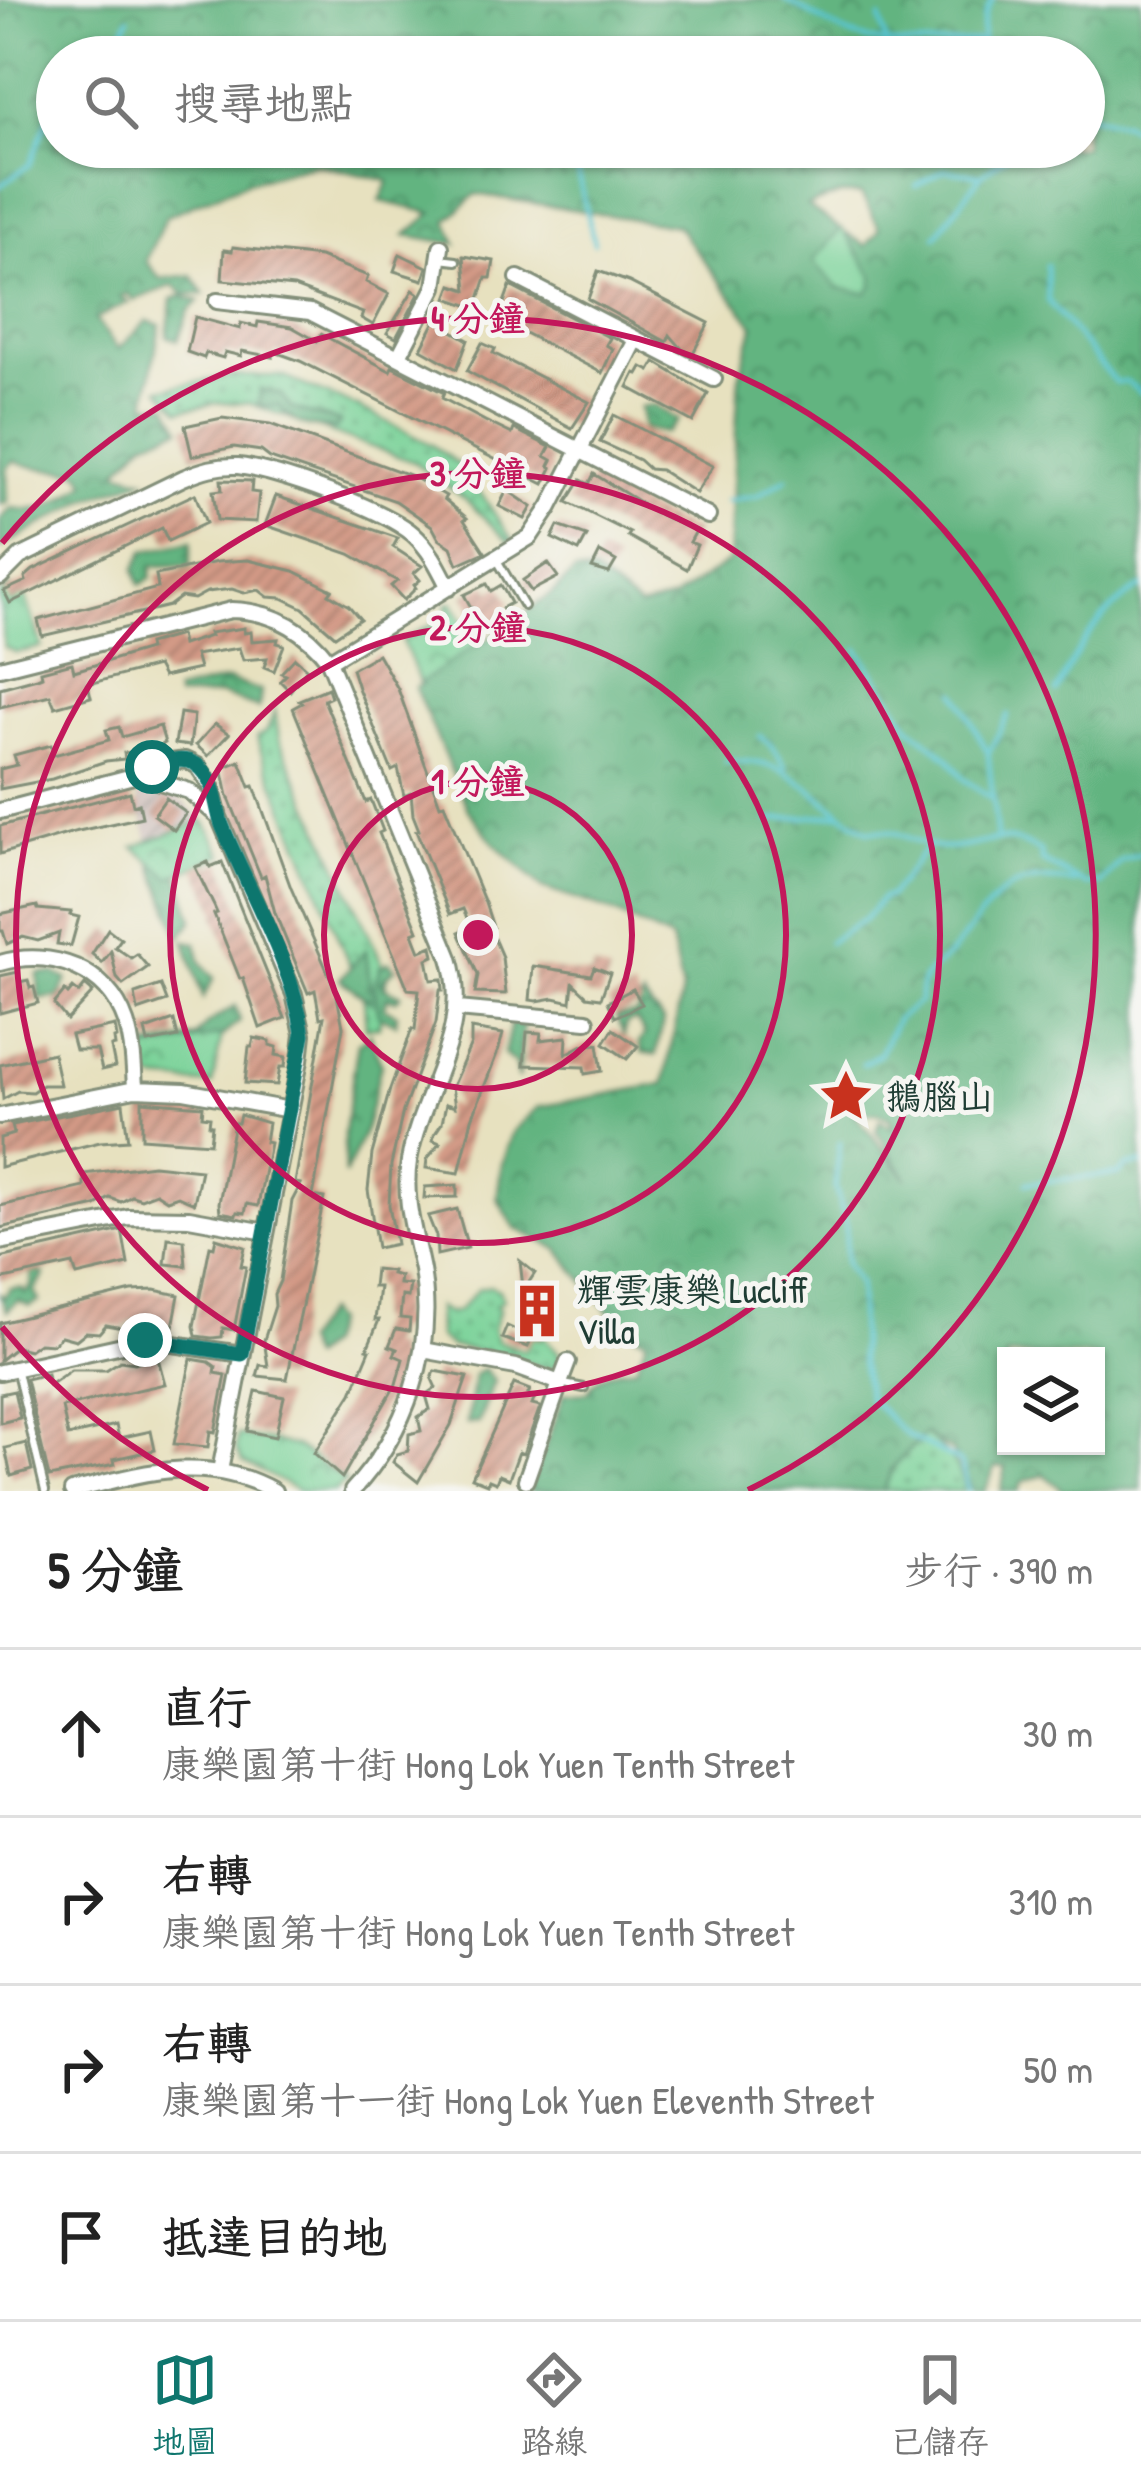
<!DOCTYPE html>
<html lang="zh-TW">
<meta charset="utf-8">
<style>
body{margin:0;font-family:"Patrick Hand","LXGW WenKai TC",sans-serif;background:#f6f6f6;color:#222}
.controls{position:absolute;right:36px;bottom:36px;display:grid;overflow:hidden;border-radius:0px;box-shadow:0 3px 9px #0004}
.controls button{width:108px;height:108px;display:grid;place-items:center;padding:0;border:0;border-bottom:3px solid #e0e0e0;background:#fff;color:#222;font:60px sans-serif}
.stop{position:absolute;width:36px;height:36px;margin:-27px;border:9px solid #0f766e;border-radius:50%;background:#fff}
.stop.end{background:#0f766e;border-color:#fff;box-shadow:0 3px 12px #0008}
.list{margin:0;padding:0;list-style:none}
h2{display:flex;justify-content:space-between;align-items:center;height:156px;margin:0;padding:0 48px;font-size:51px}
h2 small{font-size:39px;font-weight:400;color:#767676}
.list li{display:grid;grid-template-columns:78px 1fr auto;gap:36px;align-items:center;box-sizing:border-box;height:168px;padding:0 48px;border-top:3px solid #e0e0e0}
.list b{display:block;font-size:45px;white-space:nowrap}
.list p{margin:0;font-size:39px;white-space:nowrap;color:#767676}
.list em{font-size:39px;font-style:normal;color:#767676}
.icon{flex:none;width:66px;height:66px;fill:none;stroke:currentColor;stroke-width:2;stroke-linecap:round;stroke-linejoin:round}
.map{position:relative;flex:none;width:1141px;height:1491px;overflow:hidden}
.search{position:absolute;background:#fff;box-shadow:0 3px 9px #0004;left:36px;right:36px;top:36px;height:132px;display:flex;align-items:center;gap:30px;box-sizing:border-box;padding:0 42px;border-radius:66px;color:#767676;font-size:45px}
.sheet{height:828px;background:#fff}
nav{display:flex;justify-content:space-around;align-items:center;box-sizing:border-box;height:168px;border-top:3px solid #e0e0e0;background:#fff;font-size:33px;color:#767676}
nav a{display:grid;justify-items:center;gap:6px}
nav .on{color:#0f766e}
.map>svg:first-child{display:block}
.industrial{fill:url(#industrial-furrows)}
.grass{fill:url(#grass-dots);stroke:#4c8866;stroke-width:3}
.forest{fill:url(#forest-crowns);stroke:#40785a;stroke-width:3;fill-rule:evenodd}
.park{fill:url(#park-crowns);stroke:#4c8866;stroke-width:3}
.garden{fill:#79d298;stroke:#4c8866;stroke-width:3}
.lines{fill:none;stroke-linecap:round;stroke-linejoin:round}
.stream{stroke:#5ac6d2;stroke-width:4.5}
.building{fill:url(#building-hatch)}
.lane-casing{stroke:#838f7a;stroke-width:12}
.street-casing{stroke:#838f7a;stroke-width:20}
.lane{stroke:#fff;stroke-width:6}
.street{stroke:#fff;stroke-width:14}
.route{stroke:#0f766e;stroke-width:15}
.ring{fill:none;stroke:#c2185b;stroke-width:6}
.labels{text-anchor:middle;stroke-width:10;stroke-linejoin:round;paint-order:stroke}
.poi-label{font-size:36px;fill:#1f3d34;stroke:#f6f6f2;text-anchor:start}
.centre{fill:#c2185b;stroke:#f6f6f2;stroke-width:6}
.ring-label{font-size:36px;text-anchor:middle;font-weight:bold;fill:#c2185b;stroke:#f6f6f2;stroke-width:10;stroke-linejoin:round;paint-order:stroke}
</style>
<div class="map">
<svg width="1141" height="1491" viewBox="0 0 1141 1491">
<defs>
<pattern id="industrial-furrows" width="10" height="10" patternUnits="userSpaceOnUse" patternTransform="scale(3)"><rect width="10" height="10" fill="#cfc0bb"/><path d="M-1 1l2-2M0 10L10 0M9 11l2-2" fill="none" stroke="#a79d99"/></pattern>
<pattern id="grass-dots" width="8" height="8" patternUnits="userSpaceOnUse" patternTransform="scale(3)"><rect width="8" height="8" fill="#79d298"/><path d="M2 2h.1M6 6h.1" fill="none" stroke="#63ac7d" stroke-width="1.8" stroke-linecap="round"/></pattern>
<pattern id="forest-crowns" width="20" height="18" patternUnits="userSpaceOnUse" patternTransform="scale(3)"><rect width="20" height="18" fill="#62b480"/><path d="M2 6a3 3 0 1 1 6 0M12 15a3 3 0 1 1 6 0" fill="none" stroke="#50946a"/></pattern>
<pattern id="park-crowns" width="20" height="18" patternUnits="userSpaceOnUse" patternTransform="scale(3)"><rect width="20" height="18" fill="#79d298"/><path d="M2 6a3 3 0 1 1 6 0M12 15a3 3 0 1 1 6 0" fill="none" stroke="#63ac7d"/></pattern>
<pattern id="building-hatch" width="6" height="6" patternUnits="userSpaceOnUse" patternTransform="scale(3)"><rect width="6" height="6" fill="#d39a86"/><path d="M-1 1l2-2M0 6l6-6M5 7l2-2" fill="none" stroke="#ab7f6e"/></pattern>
</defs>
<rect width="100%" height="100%" fill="#f6f6f2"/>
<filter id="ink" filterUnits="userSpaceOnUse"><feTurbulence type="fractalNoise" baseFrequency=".00833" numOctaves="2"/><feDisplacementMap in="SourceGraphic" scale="24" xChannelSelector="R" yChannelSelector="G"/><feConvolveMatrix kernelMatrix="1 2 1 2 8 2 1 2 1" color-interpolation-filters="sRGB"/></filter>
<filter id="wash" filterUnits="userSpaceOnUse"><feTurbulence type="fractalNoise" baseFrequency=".004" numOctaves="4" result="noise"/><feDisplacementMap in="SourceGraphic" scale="48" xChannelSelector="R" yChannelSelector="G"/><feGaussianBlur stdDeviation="2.7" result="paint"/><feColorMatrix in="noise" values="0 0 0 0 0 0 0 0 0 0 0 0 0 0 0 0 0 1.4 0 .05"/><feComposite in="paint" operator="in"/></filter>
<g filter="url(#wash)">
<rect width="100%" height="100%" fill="#e7e1bf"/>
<path class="industrial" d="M152,789L175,794L204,820L149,843L135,791Z"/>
<path class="grass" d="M231,376H282L358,407L432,445L470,473L475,485L513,541L510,543L465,499L414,462L248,403H217L180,410L160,389Z
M275,711L279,739L387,973L379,1027L366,1028L364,1000L260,749L257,737L267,731Z
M490,1286L499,1290L503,1300L495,1306L500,1309L493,1329L497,1341L525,1351L532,1336L540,1339L542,1335L560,1354L556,1366L548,1369L511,1357L450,1346L438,1337L437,1307L446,1313L457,1312L478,1289Z
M925,1434C941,1446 965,1470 964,1491H884L892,1468Z"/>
<path class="forest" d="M0,0H1141V1489L1063,1491L1044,1474L1022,1482L1019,1491H1001L1006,1467L996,1466L985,1491H973L952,1451L925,1434L892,1468L884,1491H529L564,1394L588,1392C596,1374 617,1369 636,1367L647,1339L623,1329L558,1249L515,1228L497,1198L502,1163L513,1131L538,1107L664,1084L682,991L671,940L605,909L542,888L493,842L469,811L415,688L422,684L405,642L456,612L477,646L552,594L575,572L594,573L640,608L673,599L729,561L739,377L754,325L677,226L476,194L447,221L457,244L406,235L432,213L380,201L389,181L316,164L247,182L166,216L146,261L160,279L192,275L204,294H184L174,285L134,300L127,293L120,297L129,302L95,319L118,349L147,321L160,325L146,404H167L181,428L145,441L117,471L145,479L90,498L0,548V520L11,508C50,514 56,502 87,483L80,472C57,468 36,471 14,461L7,468L8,502L0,505ZM57,57H1084V147H57ZM840,194H861L880,229L866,246L807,206ZM854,1113H878L890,1119L893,1128L880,1120L876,1130L907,1179ZM1006,1356H1096V1446H1006Z
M180,296L199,301L189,311L178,340L167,336L172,299Z
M260,389L281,394L291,408L340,422L336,429C312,428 293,427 279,406H259Z
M654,405L678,420L666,433L643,428L640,407Z
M192,541L190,565L152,566L151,578L140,585L135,569L144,551Z
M228,680L261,691L259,708L220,695L177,698L175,692Z
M166,863L180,878L193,920L180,937L153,866Z
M185,941L197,943L200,961L214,978L203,998Z
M366,950L372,1003L340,979Z
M389,962L395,969L382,980L386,988L401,995L396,1000L387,997L385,1008L397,1014L396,1023L379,1016L374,986L380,967Z
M54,973L67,979L59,997L39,999L38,974Z
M643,997L663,1021L656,1055L642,1052L639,1043L645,1034L636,1020L626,1023L624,1035L616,1017L636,1014Z
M235,1006L240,1021L173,1077L148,1079L141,1063L144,1048L196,1037L208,1023Z
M511,1023L523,1025L518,1079L515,1064L504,1054Z
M370,1034L381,1064L366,1127L345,1175L344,1132L358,1043Z
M32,1270L45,1275L34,1292L39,1301L30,1306L18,1300L7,1311L0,1294L4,1297L10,1288H22L25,1293L31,1287Z
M325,1312L333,1322L326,1345L310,1358L303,1342Z
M484,1369L494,1381L479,1423L467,1424L474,1375Z"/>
<path class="park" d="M7,582L10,588L25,595L42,647L16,653L4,647L0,598Z
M452,602L477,644L420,683L402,641L450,614L446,605Z
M204,820L224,855L170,877L134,847Z
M222,1035L212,1085L153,1080L143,1071L141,1051Z
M238,1435L295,1446L346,1481L334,1491H299L243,1462L236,1449Z"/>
<path class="garden" d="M842,228L873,276V285L867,293L838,288L813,261Z"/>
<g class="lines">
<path class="stream" d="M785,0C808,11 830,28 854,36C894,50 938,46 979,41L999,57
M880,18L886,41L884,57
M984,44C980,30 984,11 993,0
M112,57L129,18
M1084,114L1123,123L1141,134
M576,147L575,162L594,243
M0,186L30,164L50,113L57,109
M916,186L944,170L981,175
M936,236L981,175L1018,147
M1047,265L1048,301L1116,383L1126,381L1141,393
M726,501L757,496L787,478
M858,649L909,726L948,758L965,780L991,798
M956,692L988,753L997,837
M1056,692C1078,647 1098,613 1141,587
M760,736L773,747L786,768
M989,752L1008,715
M726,762C794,755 818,805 869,831C902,827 914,846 942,848C985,850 995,825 1041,852L1042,861L1087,885
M770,820L840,814
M1086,885L1101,884L1121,861L1141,854
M829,942L865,919L882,898L890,896L928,845
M863,1064L880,1053L897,1019L920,1001C920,967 937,971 954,950C992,904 1003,868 1075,883
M840,1143L835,1187L846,1223V1264L859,1285L860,1357L869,1400C885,1410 891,1424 906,1434C915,1441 954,1458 959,1462C964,1468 966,1483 968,1491
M1027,1183L1119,1174L1127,1166L1141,1164"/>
</g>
<g id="blocks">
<path class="building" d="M233,247L320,257L368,276L366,282L389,294L373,325L361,318L363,313L294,287L222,280L224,250L232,251Z
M400,254L427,267L423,280L394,271Z
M464,256L494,261L491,278H486L476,308L447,298L452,285L467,290Z
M598,271L629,282L709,323L693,353L683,350L670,335L667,342L588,299Z
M510,286L610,338L606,345L613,349L602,373L498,319Z
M413,290L419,294L396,338L387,333Z
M195,317L240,329L241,323L257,327L258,322L292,327L317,341L321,334L390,371L392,367L444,393L442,398L485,421L512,434L514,429L550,447L545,456L552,460L549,466L552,468L544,484L300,361L275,352L273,357L242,351L241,356L225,352L223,358L206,353L204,358L187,352Z
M435,321L468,340L457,369L421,349Z
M482,343L495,349L493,353L589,402L572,428L467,371Z
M655,362L708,394L693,422L628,387L635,373L638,374L642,367L650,371Z
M614,415L713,466L696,493L660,470L649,469L639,460L600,442Z
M222,418L270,424L412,476L446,496L444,499L467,518L464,520L485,552L458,564L451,547L439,539L432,526L396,501L270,458L261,451L234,447L192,456L185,426Z
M594,474L641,503L639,505L696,531L690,542L697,545L687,569L628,536L630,533L567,502L581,480L589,484Z
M221,480L252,481L251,492L259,493L256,522L217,520L213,491L222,490Z
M507,490L532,507L525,519L499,506Z
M195,494L206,523L168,541L162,528L10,603L4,591L26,581L25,577L33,570Z
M276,496L398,538L393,547L422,566L414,573L420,580L414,585L416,588L404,600L391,586L397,581L350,554L265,525Z
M558,526L587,536L579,551L552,538Z
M600,552L616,561L609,573L592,568Z
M248,560L294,571L332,590L329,594L349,606L360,619L335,636L303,608L282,598L268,597L259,590L244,593L232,589L207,592L194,599L181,597L169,606L42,636L38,620L158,588L156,575L217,562Z
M548,563L558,577L531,591L523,580Z
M487,584L491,591L501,585L511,603L502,608L506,615L484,630L464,595Z
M244,628V633L251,632L252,641L278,639L277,643L284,645L274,671L264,667L267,658L243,660L239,648L195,655L199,669L185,672L163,677L157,666L88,684L91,697L55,707L50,695L0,707V688L37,678L42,676L41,671L72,663L74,671L149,649L148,644L180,635L182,645L210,636L209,633Z
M378,654L398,689L440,805L444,804L485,903L493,927L490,929L502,957L506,994L475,993L478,975L459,932L471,927L463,909L450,914L416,831L419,830L413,815L411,793L404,796L398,768L392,771L358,688L352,669Z
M295,658L307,669L290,691L280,681L286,675L281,673Z
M328,688L331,697L324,700L366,802L371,800L383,831L379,833L418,931L413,933L420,951L432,946L434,956L427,959L431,980L442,979L443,990H440L436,1023L403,1111L391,1165L389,1205L396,1244L377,1248L368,1190L372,1154L390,1089L412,1029L415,1030L419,990L408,989L293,708L302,703L299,700Z
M180,713L194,715L190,746L175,744Z
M215,724L229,734L208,756L196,745Z
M160,726L165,743L156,748L124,753L125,759L106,761L52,779L0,789V769L17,765L14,755L51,745L54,755L109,740L106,730L119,727L122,737Z
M240,761L250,787L254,786L291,888L336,991L343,1027L313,1196L324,1198L287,1379L257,1376L260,1365L268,1366L264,1340L275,1306L274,1294L280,1281L292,1201L301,1184L295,1183L324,1017L320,1018L315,990L308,993L275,913L265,875L261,877L228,796L222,768Z
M130,792L133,805L139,803L142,817L74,832L0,854V826Z
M166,798L186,813L174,830L154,815Z
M208,862L210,867L222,862L285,1018L260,1028L243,978L240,979L214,914L217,913L214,906L195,867Z
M37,906L38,909L71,912L70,915L79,917L71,946L57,944L59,933L38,941L23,937L7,944L3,931H0V914Z
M108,929L121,939L115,947L131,958L137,954L148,967L123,985L117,978L111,951L102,963L92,954Z
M533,966L591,975L594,967L610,973L601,998L587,996L573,983L571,1002L554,998L537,1001L530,1000Z
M18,972L20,982L28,980L30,988L34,987L38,1003L0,1013V976Z
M85,985L93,992L67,1020L54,1004L65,991L68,994L73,988L79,993Z
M161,985L167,1001L138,1011L135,994Z
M633,989L642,1004L615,1017L608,1002Z
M174,1020L178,1037L148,1043L145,1030Z
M115,1026L117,1038L114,1039L115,1046L111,1047L115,1067L102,1070L97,1050H75L71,1035Z
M471,1029L503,1034L499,1048L472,1119L459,1173L426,1168L427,1159L440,1143L433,1140L434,1135L442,1123L446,1104L455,1107L452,1087L471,1044Z
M613,1029L638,1046L627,1059L604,1043Z
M527,1032L541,1033L540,1040L567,1037L566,1054L583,1045L598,1044L602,1071L585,1074L584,1067L524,1065Z
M254,1038L270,1041V1045L277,1047L276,1055L286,1057L285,1067H280L277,1085L245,1083L249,1047H252Z
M53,1053L60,1085H42L32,1092L18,1091L3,1099L0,1065Z
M142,1101L203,1106L202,1116L210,1117L209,1125H212L210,1143L142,1138Z
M123,1103L128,1140L100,1142L0,1167V1138L14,1134L12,1125Z
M240,1115L268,1123L265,1142L270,1143L258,1206L247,1204L245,1213L237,1212L236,1215L220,1212L219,1203L234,1123H238Z
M153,1165L201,1170L194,1203L178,1196L167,1200L156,1193L141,1199L132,1196L121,1202L110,1198L96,1206L0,1228V1206L84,1187V1174Z
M457,1185V1197L424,1198L425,1187Z
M457,1209L468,1248L437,1255L436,1236L428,1216Z
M122,1230L128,1264L77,1276L73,1264L0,1280V1258Z
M168,1238L184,1240L186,1266L165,1264Z
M216,1238L245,1247L241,1266L246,1267L234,1330L223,1328L222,1337L212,1338L196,1336L194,1326L210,1246L214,1247Z
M520,1261L535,1273L527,1285L556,1295L540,1339L532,1336L528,1347L502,1338L507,1326L516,1330L525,1305Z
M375,1269L392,1271L391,1274L400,1276L399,1284L410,1285L408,1297L402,1296L400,1318L410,1319L409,1331L396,1329L389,1346L397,1349L394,1355L403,1359L396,1384L342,1478L314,1453L352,1393L370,1350L367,1349L379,1320H375L379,1287H373Z
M154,1290L179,1295L173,1327L155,1317L144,1323L133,1320L122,1328L106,1325L99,1333L86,1332L76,1340L61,1336L53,1344L39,1343L29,1350L16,1347L0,1360V1323L132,1291Z
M157,1355L165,1384L62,1407L68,1436L116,1425L119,1438L151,1431L155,1450L114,1459L115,1464L49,1477L26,1379L47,1374L49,1385L71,1370H106L120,1361L135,1363Z
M191,1359L209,1362L216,1367L215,1373L226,1375L215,1432L210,1431L208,1447L174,1444Z
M435,1371L467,1377L451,1425L418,1482L393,1462L397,1454L408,1451L409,1434L421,1431L418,1417L430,1409L426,1395L436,1388L432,1379Z
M514,1384L530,1390L528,1394L535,1397L532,1405L540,1407L523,1454L519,1452L509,1479L499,1475L496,1483L489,1480L487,1484L472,1478Z
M14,1391L20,1418L0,1423V1394Z
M256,1391L284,1397L275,1437L247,1431Z
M26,1443L32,1470L11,1476L5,1448Z"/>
</g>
</g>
<g filter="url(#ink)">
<use href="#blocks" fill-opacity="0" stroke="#838f7a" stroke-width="3"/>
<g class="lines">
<defs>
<path id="lane" d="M440,259L457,261
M497,560L524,606
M17,1372L45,1491
M564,1384L584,1388"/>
<path id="street" d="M518,278L714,379
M217,301L310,312L708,516
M399,356L435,287L441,247
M0,577L20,557L183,478C202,470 218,465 238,466C276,470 384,509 413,534C430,549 439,568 449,588
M329,661L530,537L550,507L636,340
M0,668L231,610C272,611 304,628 329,661L450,958C473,1032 421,1091 409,1161C403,1199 415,1234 422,1270C436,1349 406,1433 352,1491
M137,775L189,791L219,817
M0,811L137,775L165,763L185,760L198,766L211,786L219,817L294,994L303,1034L300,1060L220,1471
M0,963C51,948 108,969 126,1022C133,1043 134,1067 135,1089
M458,1009L587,1021
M0,1116L135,1089L184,1091L290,1110
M0,1242L128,1217L189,1218L266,1232
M423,1350L516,1367L560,1383L526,1480
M0,1372L145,1340L242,1354
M560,1383L568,1362
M72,1491C143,1473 206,1453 274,1491"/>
</defs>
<use href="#lane" class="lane-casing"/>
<use href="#street" class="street-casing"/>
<use href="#lane" class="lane"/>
<use href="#street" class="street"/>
</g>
</g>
<g class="lines" filter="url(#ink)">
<path class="route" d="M145,1340L242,1354L303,1034C293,964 248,890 222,825C215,806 216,778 197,765C183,756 167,762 152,767"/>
</g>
<g class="ring">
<circle cx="478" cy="935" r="154"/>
<circle cx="478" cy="935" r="308"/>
<circle cx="478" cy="935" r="462"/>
<path d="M208 1490A617 617 0 0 1 2 1327M2 543A617 617 0 1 1 748 1490"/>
</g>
<defs>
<symbol id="sight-bare" viewBox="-9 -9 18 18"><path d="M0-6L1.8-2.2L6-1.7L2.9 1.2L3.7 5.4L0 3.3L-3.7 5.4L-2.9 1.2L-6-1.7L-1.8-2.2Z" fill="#c8321e" stroke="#f6f6f2" stroke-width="2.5" paint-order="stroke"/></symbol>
<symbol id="building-bare" viewBox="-9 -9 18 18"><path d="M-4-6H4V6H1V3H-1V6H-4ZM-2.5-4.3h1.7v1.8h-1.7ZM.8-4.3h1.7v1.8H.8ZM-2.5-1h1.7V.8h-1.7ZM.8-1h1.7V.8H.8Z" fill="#c8321e" stroke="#f6f6f2" stroke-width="2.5" paint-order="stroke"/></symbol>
</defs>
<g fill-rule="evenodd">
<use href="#sight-bare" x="808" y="1058" width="76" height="76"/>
<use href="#building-bare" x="499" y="1273" width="76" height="76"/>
</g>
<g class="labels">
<g class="poi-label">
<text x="886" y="1109">鵝腦山</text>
<text x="577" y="1303">輝雲康樂 Lucliff<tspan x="577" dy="41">Villa</tspan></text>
</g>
</g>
<circle cx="478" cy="935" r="18" class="centre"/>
<g class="ring-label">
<text x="478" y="331">4 分鐘</text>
<text x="478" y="486">3 分鐘</text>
<text x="478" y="640">2 分鐘</text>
<text x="478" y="794">1 分鐘</text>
</g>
</svg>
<div class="controls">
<button><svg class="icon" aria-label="layers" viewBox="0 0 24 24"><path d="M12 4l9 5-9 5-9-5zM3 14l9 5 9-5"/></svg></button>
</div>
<div class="stop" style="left:152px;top:767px"></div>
<div class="stop end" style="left:145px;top:1340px"></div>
<div class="search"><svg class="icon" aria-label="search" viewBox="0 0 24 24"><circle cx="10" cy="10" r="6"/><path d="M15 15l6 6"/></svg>搜尋地點</div>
</div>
<section class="sheet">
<h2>5 分鐘<small>步行 · 390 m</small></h2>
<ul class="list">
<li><svg class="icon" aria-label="ahead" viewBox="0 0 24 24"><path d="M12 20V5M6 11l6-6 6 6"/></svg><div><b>直行</b><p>康樂園第十街 Hong Lok Yuen Tenth Street</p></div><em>30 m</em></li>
<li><svg class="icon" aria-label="right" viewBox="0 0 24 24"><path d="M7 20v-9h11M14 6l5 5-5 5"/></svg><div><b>右轉</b><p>康樂園第十街 Hong Lok Yuen Tenth Street</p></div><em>310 m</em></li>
<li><svg class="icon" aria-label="right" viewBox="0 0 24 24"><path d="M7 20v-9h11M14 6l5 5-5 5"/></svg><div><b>右轉</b><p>康樂園第十一街 Hong Lok Yuen Eleventh Street</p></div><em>50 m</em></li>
<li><svg class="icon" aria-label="arrive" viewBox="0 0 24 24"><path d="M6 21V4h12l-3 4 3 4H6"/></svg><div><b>抵達目的地</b></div></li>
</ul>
</section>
<nav>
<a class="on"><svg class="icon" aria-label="map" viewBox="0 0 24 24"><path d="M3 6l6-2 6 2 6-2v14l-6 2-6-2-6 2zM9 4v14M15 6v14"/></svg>地圖</a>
<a><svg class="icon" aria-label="directions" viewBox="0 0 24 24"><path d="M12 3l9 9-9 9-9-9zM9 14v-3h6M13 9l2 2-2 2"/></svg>路線</a>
<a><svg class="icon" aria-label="saved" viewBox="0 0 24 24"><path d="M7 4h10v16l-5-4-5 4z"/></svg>已儲存</a>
</nav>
